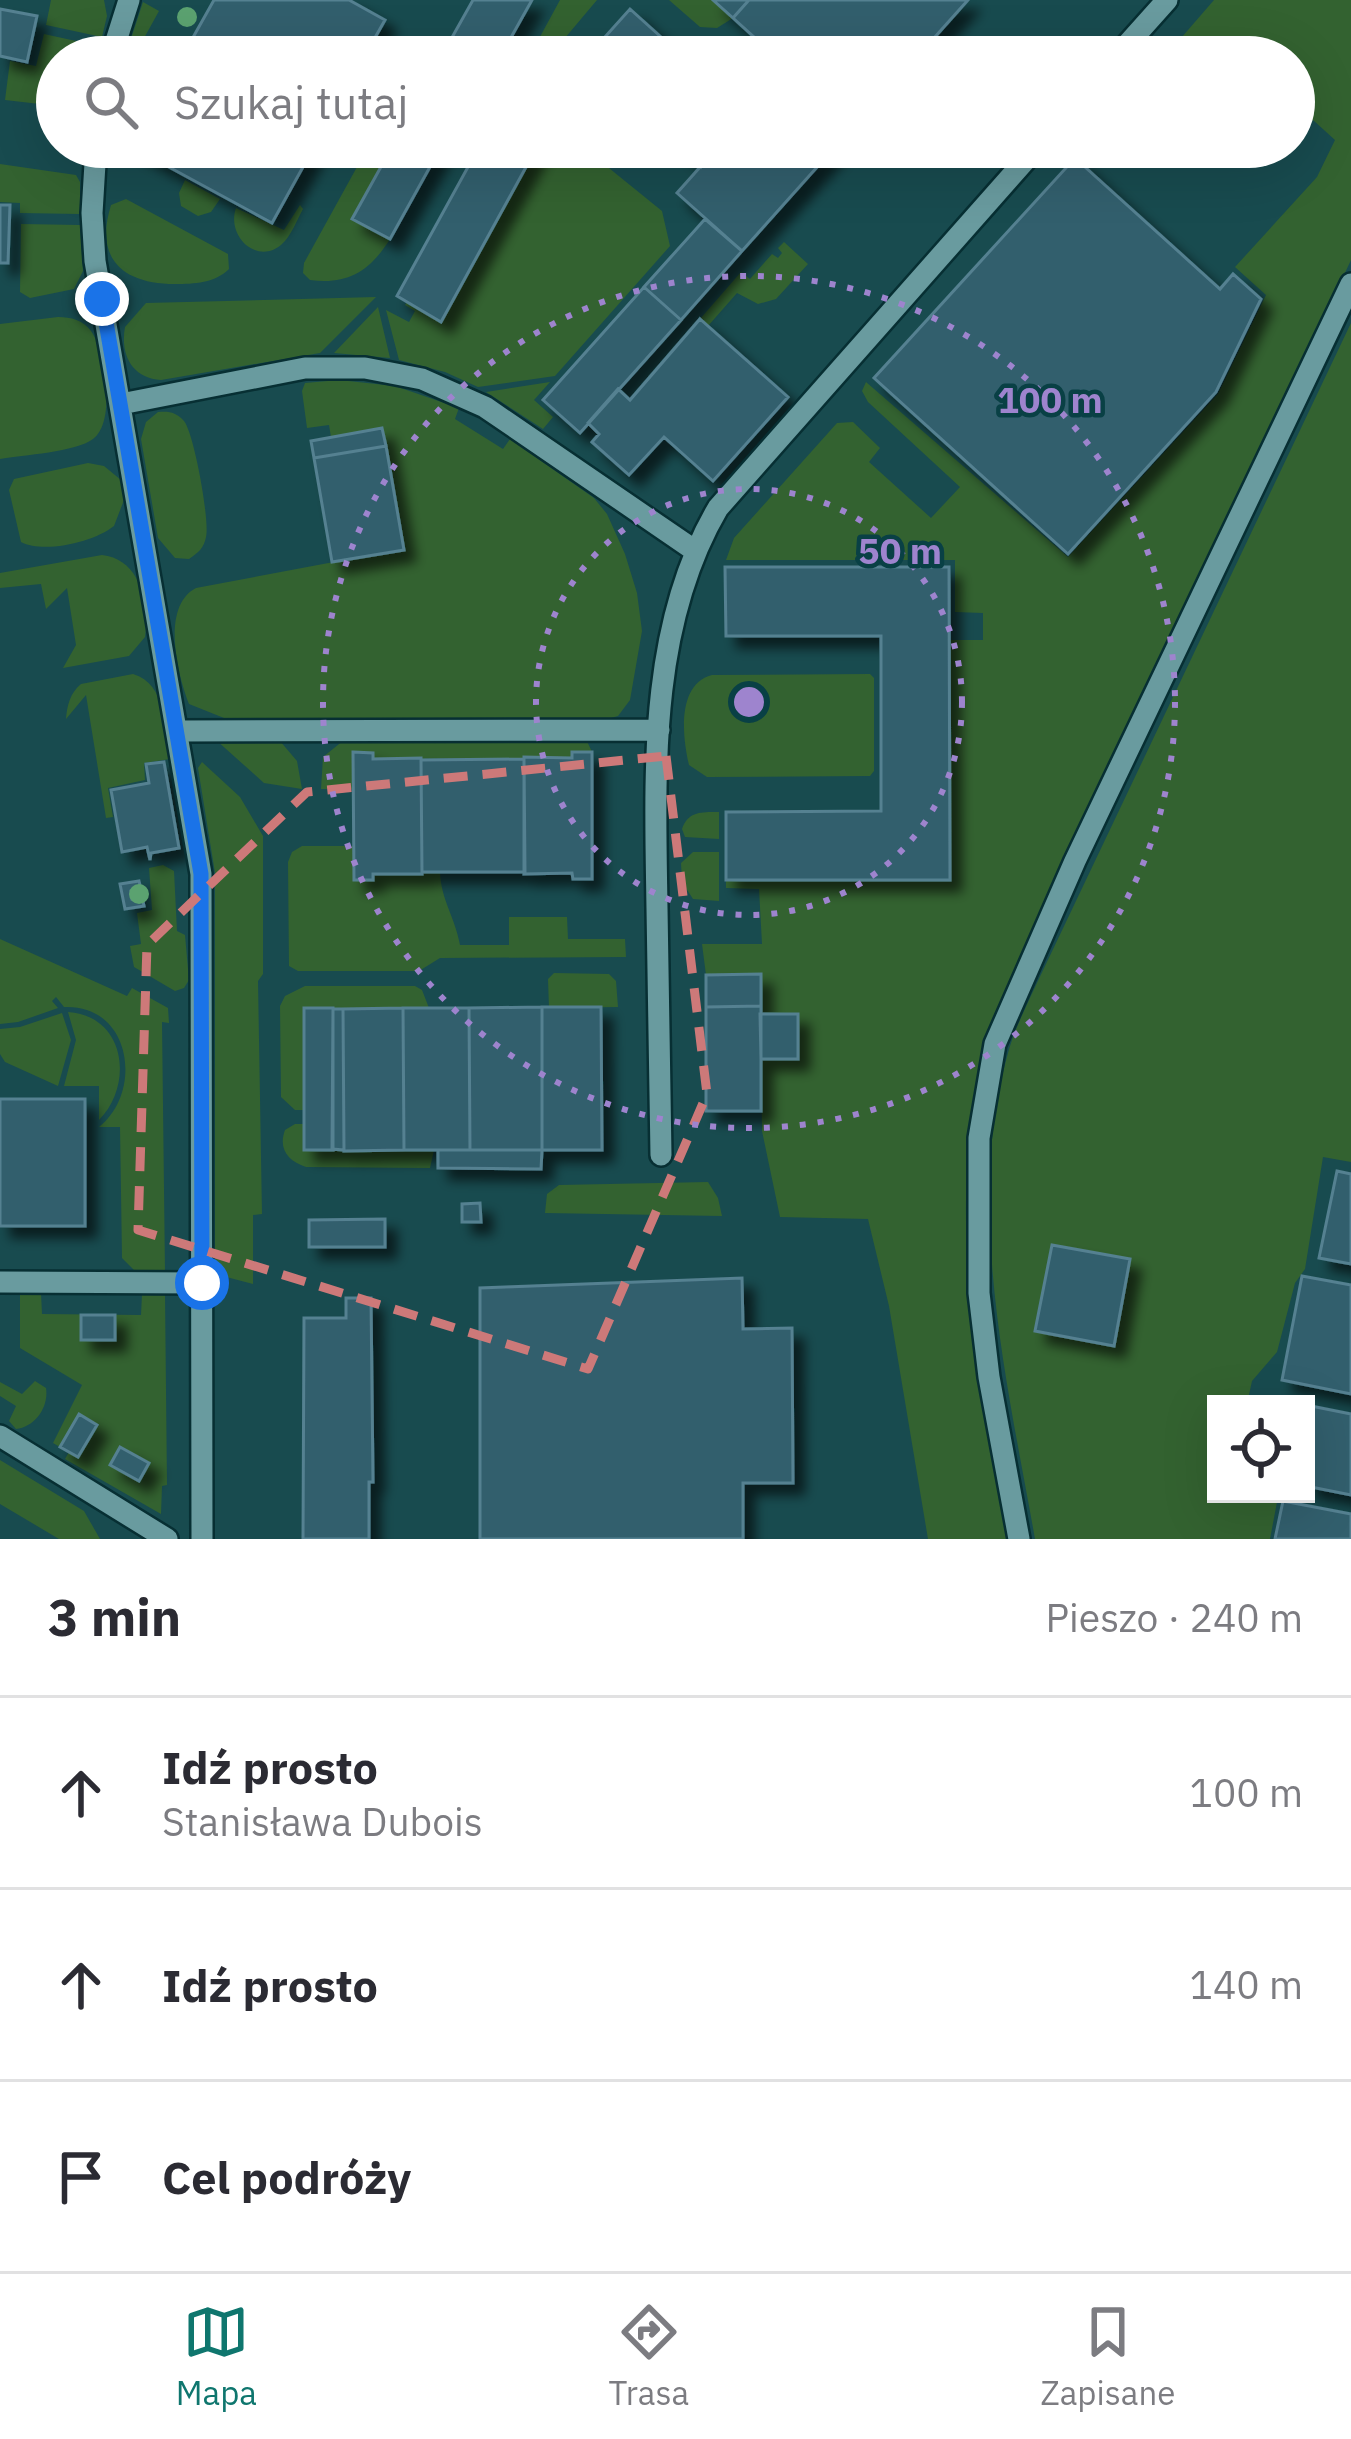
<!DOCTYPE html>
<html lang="pl">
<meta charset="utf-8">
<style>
body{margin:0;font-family:"IBM Plex Sans",sans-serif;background:#f7f7f7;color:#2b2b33}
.controls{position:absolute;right:36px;bottom:36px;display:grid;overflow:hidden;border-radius:0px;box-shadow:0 12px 48px #0002}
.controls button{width:108px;height:108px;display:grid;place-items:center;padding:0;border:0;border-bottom:3px solid #e1e1e2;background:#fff;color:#2b2b33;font:60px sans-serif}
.stop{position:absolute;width:36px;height:36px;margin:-27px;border:9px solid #1a73e8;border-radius:50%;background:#fff}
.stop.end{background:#1a73e8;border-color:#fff;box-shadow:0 3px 12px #0008}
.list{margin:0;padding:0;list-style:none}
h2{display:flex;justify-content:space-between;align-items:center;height:156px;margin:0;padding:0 48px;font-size:51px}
h2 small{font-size:39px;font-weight:400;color:#7c7c81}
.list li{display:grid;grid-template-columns:78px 1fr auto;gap:36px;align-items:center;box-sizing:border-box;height:192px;padding:0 48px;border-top:3px solid #e1e1e2}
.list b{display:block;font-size:45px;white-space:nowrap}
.list p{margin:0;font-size:39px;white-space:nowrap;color:#7c7c81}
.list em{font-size:39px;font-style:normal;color:#7c7c81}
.icon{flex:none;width:66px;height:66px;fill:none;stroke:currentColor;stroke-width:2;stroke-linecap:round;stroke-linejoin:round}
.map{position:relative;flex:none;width:1351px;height:1539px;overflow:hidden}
.search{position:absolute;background:#fff;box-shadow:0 12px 48px #0002;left:36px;right:36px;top:36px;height:132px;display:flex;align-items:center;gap:30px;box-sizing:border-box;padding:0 42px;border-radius:66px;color:#7c7c81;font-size:45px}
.sheet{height:732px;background:#fff}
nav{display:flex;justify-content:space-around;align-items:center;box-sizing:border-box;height:168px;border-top:3px solid #e1e1e2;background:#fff;font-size:33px;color:#7c7c81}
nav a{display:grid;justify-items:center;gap:6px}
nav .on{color:#0f766e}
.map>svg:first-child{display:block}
.green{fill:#336230}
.building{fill:#335e6d;stroke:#558191;stroke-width:3;filter:url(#shadow)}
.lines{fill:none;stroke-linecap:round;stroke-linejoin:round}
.minor-casing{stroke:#072f33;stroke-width:26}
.minor{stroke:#699b9f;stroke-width:21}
.tree{fill:#5ba270}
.route{stroke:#1a73e8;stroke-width:15}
.marked{fill:none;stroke:#cd7979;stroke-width:9;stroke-dasharray:24 15;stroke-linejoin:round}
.ring{fill:none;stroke:#9e84ce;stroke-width:6;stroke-dasharray:6 12}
.centre{fill:#9e84ce;stroke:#094045;stroke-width:6}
.ring-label{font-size:36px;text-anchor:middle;font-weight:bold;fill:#9e84ce;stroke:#094045;stroke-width:9;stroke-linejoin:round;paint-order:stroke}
</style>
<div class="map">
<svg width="1351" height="1539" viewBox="0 0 1351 1539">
<defs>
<filter id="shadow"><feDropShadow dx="11" dy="11" stdDeviation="6" flood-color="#0009"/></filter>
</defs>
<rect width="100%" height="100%" fill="#184b4f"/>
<path class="green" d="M51,0H104L107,16L102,37L46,25Z
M560,0H597L549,57H529Z
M669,0H713L733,18L717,28L700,27Z
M1214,0H1351V260L989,1032C941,1203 978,1369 1008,1539H928L889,1306L868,1219L780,1217L762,1131L761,1059H798V1014H760L761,974L706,975L702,944H762L759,889L726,888V880H950L949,640H983V613L955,612V560H726L734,538L837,423L853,422L880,448L869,462L931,518L960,487L868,402L862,391L866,382L1068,557L1218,394L1266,295L1235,267L1317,177L1335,140L1313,120L1294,141V57H1187L1175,45Z
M143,2L159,11L143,40L163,51L165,57H125Z
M44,34L99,46L96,57H57V106L5,100L10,61L36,66Z
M368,147H392L353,218L390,239C370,271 348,285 310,280L303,273L304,263Z
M537,147H583L662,211L670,246L555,376L478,387L445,372L399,360L386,310L409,322L415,311L405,305L407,302L442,321Z
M0,164L76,175L80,182V214L20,213V203L0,202Z
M185,180L220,199L211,212L198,216L181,206L179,193Z
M126,199L228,254L229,269C215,283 194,284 175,284C123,284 94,259 111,205Z
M300,205L303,209C297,220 291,236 282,244C258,266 226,237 236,208L284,230Z
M21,224L80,225L83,271L74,289L30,298L20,292Z
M784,242L808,264L776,299L758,304L737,293L708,326L700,319L741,272L750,279L772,254L778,258L782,253L778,248Z
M376,297L320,353L161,380C132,378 120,355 125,327L146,303Z
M378,307L390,358L334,353Z
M58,317C71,317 83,320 91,331C106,352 116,423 93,439C76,452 23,455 0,459V324Z
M1351,323V1162L1323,1157L1305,1269L1295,1283L1277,1352L1252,1381L1247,1404H1216V1494H1241L1277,1502L1270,1539H1035C1008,1386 964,1206 1008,1053C1014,1030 1026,1007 1036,985Z
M339,380L395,386L459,408L455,419L503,449L510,439L594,498L607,514L625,554L637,593L642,631L630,700L618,716L600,721L234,722L189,704C177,673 161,606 196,588L403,549L382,429L331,437L329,425L307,428L302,391L305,383Z
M550,382L534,400L553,417L543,429L486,392Z
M158,412C169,411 176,412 184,421C194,433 210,521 206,537C204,548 198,553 189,559L175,558L158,538L141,439L146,422Z
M88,463L104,466L121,480L124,500L114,526C94,542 44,554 21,542L9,490L14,479Z
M102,555C140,559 150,603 145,637L129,656L63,668L76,645L67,588L46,609L41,584L0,588V573Z
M133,674C167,684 165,729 170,759L144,763L145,780L108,788L113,817L106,818L86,695L66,719C67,706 70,693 81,684Z
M870,674L874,678V771L870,776L707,777L689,765C682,736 677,684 712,675Z
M586,739L592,752H573L572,758L373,759V753L353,763V789H321L323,757L344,740Z
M216,740L280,741L297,761L302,789L264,783Z
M202,762L240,797L263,836V974L258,981L262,1214L253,1215V1284L215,1274V873L198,768Z
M719,812V839L685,837L682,829C688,811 702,812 719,812Z
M302,846H353L354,880H372L373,874L440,872C441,900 455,917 460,945H509V917H567L568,939H625L626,957L440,958L419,971H298L289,966L288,862L292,852Z
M693,852H719V901L693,899L682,882L681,863Z
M163,865L174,871L177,931L185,935L189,980L184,988L175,991L134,967L130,946L141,944L137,913L152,910L149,868Z
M0,939L127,996L132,988L168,1008L169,1023L162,1022L165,1272L135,1271L122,1258L120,1127H99C144,1091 131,1004 64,1007L56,997L52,1001L58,1008L18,1022L0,1024Z
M554,973L609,974L616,981L618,1007L549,1008L548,979Z
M305,986H415L422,990L429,1008L333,1009L305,1110H295L281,1097L280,1006L285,996Z
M68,1012C126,1016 134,1085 99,1120V1086H64L76,1040Z
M62,1013L71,1040L58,1086L5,1062L0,1054V1029L20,1027Z
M295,1124H305L332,1149L434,1150L430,1168L306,1167C288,1161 278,1149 285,1130Z
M708,1182L718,1198L722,1216L545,1213L547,1194L559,1185Z
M20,1293H41L42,1314L141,1315L142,1294H165L167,1485L162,1486L161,1514L65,1459L69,1452L79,1457L96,1425L79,1415L60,1447L53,1443L82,1385L20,1348Z
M35,1381L46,1388C49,1407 35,1427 16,1429L9,1421L16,1406L0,1396V1382L22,1394Z
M0,1460L84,1511L100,1539H59L0,1504Z"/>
<path class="building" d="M214,0H349L385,20L364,57H182Z
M473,0H532L500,57H441Z
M713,0H749L733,18Z
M749,0H968L917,57H776L733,18Z
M0,9L37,16L27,62L0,56Z
M630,9L661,37L683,57H587Z
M132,147H314L272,223Z
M392,147H441L390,239L352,219Z
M479,147H537L441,322L397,296Z
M679,147H718L701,167Z
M718,147H835L742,251L677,193Z
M1075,158L1220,289L1233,274L1261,299L1216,392L1068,554L874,378Z
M0,205H10L8,263H0Z
M705,219L742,251L681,320L644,287Z
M644,287L681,320L580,433L543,400Z
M700,319L788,397L713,481L664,437L629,475L592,442L599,434L588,423L618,389L630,400Z
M382,428L386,446L314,458L311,441Z
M386,446L404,550L332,562L314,458Z
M725,567H949L950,880H726V812L881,811V636H726Z
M353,752L373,753V759L421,758L422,874H373V880H354Z
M572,752H592V879H573L572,873L524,874V757L572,758Z
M524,759L525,872H422L421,760Z
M164,762L179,848L151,853L150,860L147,847L122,852L111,790L149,783L146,764Z
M139,881L141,889L131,891L132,899L142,897L144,906L125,909L120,884Z
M761,974V1006L706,1007V975Z
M761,1006V1111H706V1007Z
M542,1007H601L602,1150H542Z
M542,1007V1150H470L469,1008Z
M304,1008H333V1150H304Z
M403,1008H469L470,1150H404Z
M403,1008L404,1150L344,1151L343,1009Z
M333,1009H343L344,1150L332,1149Z
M760,1014H798V1059H761Z
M0,1099H85V1226H0Z
M438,1150H542L541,1169L438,1168Z
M1337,1171L1351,1174V1264L1319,1258Z
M480,1203L481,1222H462V1204Z
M385,1219V1247H309V1220Z
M1052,1245L1130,1259L1114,1346L1035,1331Z
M1302,1276L1351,1285V1394L1282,1380Z
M742,1278L743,1329L792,1328L793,1483H743V1539H480V1288Z
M346,1298H371L373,1482H369V1539H303L304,1318H346Z
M81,1315H115V1340H81Z
M1306,1405L1351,1414V1495L1306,1486Z
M79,1414L97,1425L78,1457L60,1447Z
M120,1447L149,1463L139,1481L110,1465Z
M1283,1501L1351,1514V1539H1275Z"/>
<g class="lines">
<defs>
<path id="minor" d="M111,57L129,0
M1116,57L1167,0
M96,147L92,213L95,261L201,874L202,1539
M121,404L305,368H365L422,379L485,407L694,550
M178,731L659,730
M661,1155C660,1073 659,991 657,908C655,774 648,627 718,508L1037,147
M0,1282L203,1283
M0,1436L167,1539
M1019,1539L989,1377L979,1293V1138L995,1044L1075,861L1351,284"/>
</defs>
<use href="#minor" class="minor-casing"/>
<use href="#minor" class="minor"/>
</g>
<g class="tree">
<circle cx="187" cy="17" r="10"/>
<circle cx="139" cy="894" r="10"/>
</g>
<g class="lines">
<path class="route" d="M102,299L201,874L202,1283"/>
</g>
<path class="marked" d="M666,756L707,1094L588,1369L138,1230L147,945L307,792Z"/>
<g class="ring">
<circle cx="749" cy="702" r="213"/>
<circle cx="749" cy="702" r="426"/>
</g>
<circle cx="749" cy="702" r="18" class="centre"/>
<g class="ring-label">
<text x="1050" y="413">100 m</text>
<text x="900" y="564">50 m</text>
</g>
</svg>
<div class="controls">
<button><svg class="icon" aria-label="locate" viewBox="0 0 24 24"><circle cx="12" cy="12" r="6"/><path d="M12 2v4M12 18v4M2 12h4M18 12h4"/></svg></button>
</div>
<div class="stop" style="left:202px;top:1283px"></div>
<div class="stop end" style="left:102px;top:299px"></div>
<div class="search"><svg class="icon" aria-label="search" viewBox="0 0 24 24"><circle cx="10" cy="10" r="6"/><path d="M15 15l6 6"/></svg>Szukaj tutaj</div>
</div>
<section class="sheet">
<h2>3 min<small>Pieszo · 240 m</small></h2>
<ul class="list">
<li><svg class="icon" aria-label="ahead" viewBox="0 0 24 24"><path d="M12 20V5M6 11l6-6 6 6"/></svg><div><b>Idź prosto</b><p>Stanisława Dubois</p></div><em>100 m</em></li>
<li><svg class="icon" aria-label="ahead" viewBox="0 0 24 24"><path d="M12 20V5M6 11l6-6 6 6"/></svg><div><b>Idź prosto</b></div><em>140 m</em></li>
<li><svg class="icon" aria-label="arrive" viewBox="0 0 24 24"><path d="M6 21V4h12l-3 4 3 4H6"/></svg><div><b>Cel podróży</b></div></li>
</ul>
</section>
<nav>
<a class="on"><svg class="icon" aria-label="map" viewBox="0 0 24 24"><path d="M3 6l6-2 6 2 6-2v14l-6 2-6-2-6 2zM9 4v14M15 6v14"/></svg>Mapa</a>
<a><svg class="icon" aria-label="directions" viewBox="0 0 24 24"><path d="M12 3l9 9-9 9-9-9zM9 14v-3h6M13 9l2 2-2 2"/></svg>Trasa</a>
<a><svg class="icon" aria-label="saved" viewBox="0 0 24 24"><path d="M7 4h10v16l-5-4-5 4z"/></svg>Zapisane</a>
</nav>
